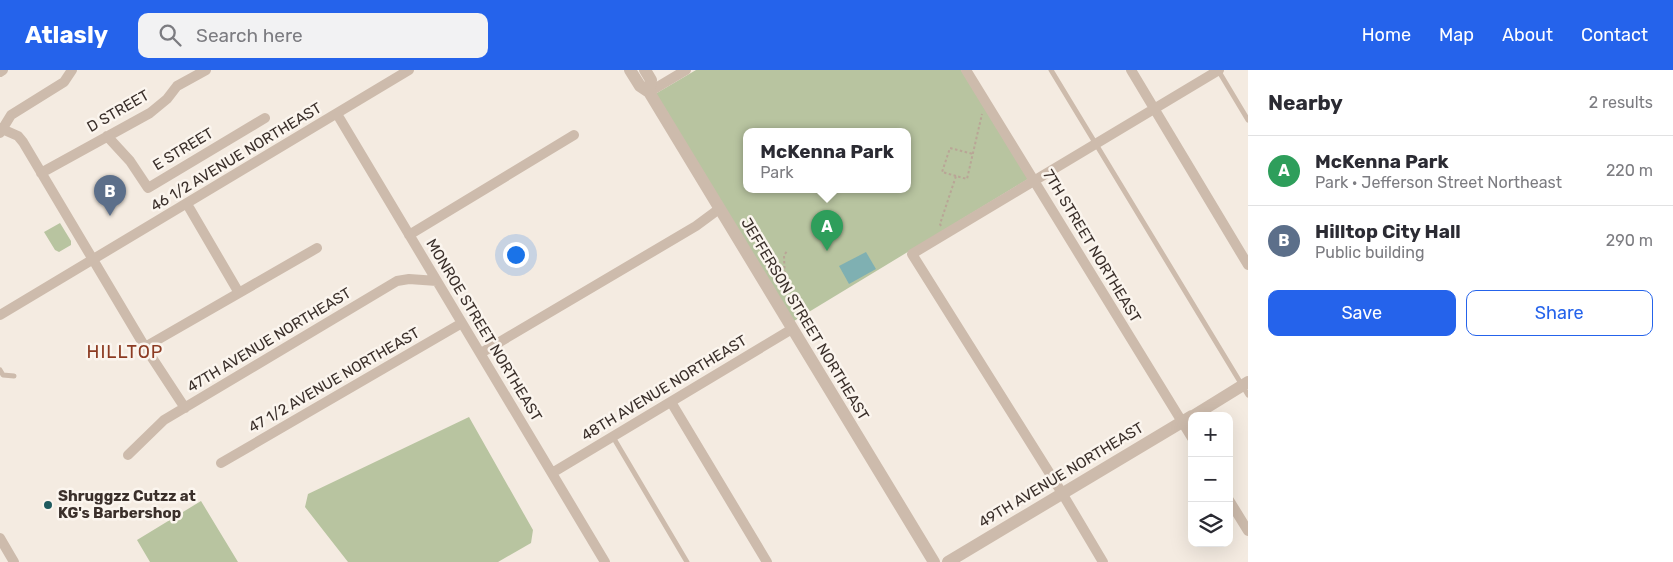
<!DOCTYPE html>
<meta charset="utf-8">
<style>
body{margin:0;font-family:Rubik,sans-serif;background:#f2f2f3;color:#2b2b33}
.controls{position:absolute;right:15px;bottom:15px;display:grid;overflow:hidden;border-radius:10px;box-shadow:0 5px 20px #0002}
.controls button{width:45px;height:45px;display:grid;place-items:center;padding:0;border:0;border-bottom:1px solid #e1e1e2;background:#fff;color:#2b2b33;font:25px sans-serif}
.you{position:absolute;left:515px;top:184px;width:18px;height:18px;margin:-12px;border:4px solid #fff;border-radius:50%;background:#1a73e8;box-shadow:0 0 0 8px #1a73e833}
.badge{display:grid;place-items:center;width:32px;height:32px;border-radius:50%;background:#2563eb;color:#fff;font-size:16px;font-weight:700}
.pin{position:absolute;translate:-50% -41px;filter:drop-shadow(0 1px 2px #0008)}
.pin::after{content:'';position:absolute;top:26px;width:18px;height:15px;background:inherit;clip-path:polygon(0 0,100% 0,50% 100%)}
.popup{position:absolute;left:743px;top:58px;width:168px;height:65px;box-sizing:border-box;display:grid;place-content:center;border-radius:10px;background:#fff;filter:drop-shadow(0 1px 4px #0005);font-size:16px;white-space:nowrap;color:#7c7c81}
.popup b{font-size:19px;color:#2b2b33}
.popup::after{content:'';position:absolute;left:50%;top:100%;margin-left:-10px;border:10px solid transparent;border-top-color:#fff}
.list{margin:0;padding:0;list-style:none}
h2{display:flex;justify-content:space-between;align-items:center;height:65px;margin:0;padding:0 20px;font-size:21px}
h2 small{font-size:16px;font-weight:400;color:#7c7c81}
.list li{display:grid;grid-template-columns:32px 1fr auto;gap:15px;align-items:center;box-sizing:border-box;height:70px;padding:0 20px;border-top:1px solid #e1e1e2}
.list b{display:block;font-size:19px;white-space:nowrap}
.list p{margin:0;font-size:16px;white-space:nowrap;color:#7c7c81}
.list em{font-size:16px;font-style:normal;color:#7c7c81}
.actions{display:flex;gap:10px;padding:15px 20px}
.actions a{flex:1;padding:11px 0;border:1px solid #2563eb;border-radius:10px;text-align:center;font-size:18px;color:#2563eb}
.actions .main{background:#2563eb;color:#fff}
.icon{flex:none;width:28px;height:28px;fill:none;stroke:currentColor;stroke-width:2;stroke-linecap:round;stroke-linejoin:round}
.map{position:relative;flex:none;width:1248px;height:492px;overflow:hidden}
header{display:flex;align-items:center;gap:30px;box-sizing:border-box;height:70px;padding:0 25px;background:#2563eb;color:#fff}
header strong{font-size:24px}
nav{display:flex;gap:28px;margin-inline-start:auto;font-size:18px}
.search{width:350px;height:45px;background:#f2f2f3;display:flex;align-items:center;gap:12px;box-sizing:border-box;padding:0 18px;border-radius:10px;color:#7c7c81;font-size:19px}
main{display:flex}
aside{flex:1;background:#fff}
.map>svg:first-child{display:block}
.green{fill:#b8c4a0;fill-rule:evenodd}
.water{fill:#7fb0b2}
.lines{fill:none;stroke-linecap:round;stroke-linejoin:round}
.path{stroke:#b9a596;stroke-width:2;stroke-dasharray:2.5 2.5;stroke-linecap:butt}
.service{stroke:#cdbbac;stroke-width:5}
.minor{stroke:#cdbbac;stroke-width:10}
.tertiary{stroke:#cdbbac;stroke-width:12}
.poi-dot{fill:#1f5a5e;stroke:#fbf5ee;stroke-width:2}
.labels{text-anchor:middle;stroke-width:5;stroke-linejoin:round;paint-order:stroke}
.street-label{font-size:15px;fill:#3b302b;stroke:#fbf5ee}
.poi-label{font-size:15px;font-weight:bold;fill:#3b302b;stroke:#fbf5ee;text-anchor:start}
.quarter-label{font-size:18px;letter-spacing:1px;fill:#8c3b22;stroke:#fbf5ee}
</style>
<header>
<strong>Atlasly</strong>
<div class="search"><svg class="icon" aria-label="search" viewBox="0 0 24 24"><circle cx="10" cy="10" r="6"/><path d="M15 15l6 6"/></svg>Search here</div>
<nav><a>Home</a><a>Map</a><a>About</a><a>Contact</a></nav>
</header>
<main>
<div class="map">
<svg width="1248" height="492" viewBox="0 0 1248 492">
<rect width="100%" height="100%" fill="#f4ebe1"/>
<path class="green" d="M696,0H961L1028,109L789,254L650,27ZM747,62H907V120H747Z
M60,153L71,171V175L59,182L55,180L44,162Z
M469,347L533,460L531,473L498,492H348L305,437L308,424Z
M201,431L238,492H150L137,470Z"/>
<path class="water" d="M866,182L876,199L849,214L839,196Z"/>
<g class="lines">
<path class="path" d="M956,106L942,102L950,78L973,84
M941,156L940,154L956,106L967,109L982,44
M780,216L785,212L784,185L788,180"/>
<path class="service" d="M1051,0L1248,325
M1218,0L1248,50
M0,300L3,305L14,306
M613,367L687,492"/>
<path class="minor" d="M966,0L1192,368
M1131,0L1248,195
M0,2L3,0
M649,22L686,0
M337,44L605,492
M0,58L18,66L23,72L145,277L185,338
M0,63L11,45L64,12L72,0
M107,66L130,91L148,118L265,48
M41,103L150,43L167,29L177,16L206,0
M187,134L239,223
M409,165L574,65
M0,245L409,0
M145,277L317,178
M481,283L696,156L719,139
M671,332L767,492
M128,385L164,350L397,211L409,209L437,211
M221,393L462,253
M552,403L792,259
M1229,430L1248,461
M0,468L14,492
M1103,492L1062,423L912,184L1219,0"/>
<path class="tertiary" d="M630,0L640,16L649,22L934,492
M645,0L651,10L649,22
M1193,346L1248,312
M948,492L1192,346"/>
</g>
<circle class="poi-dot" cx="48" cy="435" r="5"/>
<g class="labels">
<g class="street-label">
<text transform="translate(118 41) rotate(-30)" y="5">D STREET</text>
<text transform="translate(183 79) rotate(-31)" y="5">E STREET</text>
<text transform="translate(236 87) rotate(-31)" y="5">46 1/2 AVENUE NORTHEAST</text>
<text transform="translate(1092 176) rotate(59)" y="5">7TH STREET NORTHEAST</text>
<text transform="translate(805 249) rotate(59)" y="5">JEFFERSON STREET NORTHEAST</text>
<text transform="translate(484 260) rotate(59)" y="5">MONROE STREET NORTHEAST</text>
<text transform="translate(269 270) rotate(-31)" y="5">47TH AVENUE NORTHEAST</text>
<text transform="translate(334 310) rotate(-30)" y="5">47 1/2 AVENUE NORTHEAST</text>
<text transform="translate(664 318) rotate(-31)" y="5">48TH AVENUE NORTHEAST</text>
<text transform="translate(1061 405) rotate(-31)" y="5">49TH AVENUE NORTHEAST</text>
</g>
<g class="poi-label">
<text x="58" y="431">Shruggzz Cutzz at<tspan x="58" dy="17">KG's Barbershop</tspan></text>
</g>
<g class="quarter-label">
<text x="125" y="288">HILLTOP</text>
</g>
</g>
</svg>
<div class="controls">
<button>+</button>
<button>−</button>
<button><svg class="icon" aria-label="layers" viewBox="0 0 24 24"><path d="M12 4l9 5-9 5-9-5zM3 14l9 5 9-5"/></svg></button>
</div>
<div class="you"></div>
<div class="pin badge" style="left:827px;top:181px;background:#2e9e5b">A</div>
<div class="popup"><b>McKenna Park</b>Park</div>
<div class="pin badge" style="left:110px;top:146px;background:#5c6f8a">B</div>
</div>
<aside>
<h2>Nearby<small>2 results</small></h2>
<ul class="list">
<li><span class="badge" style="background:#2e9e5b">A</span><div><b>McKenna Park</b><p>Park · Jefferson Street Northeast</p></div><em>220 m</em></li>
<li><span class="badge" style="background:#5c6f8a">B</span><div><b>Hilltop City Hall</b><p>Public building</p></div><em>290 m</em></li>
</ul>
<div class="actions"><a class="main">Save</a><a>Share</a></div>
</aside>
</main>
